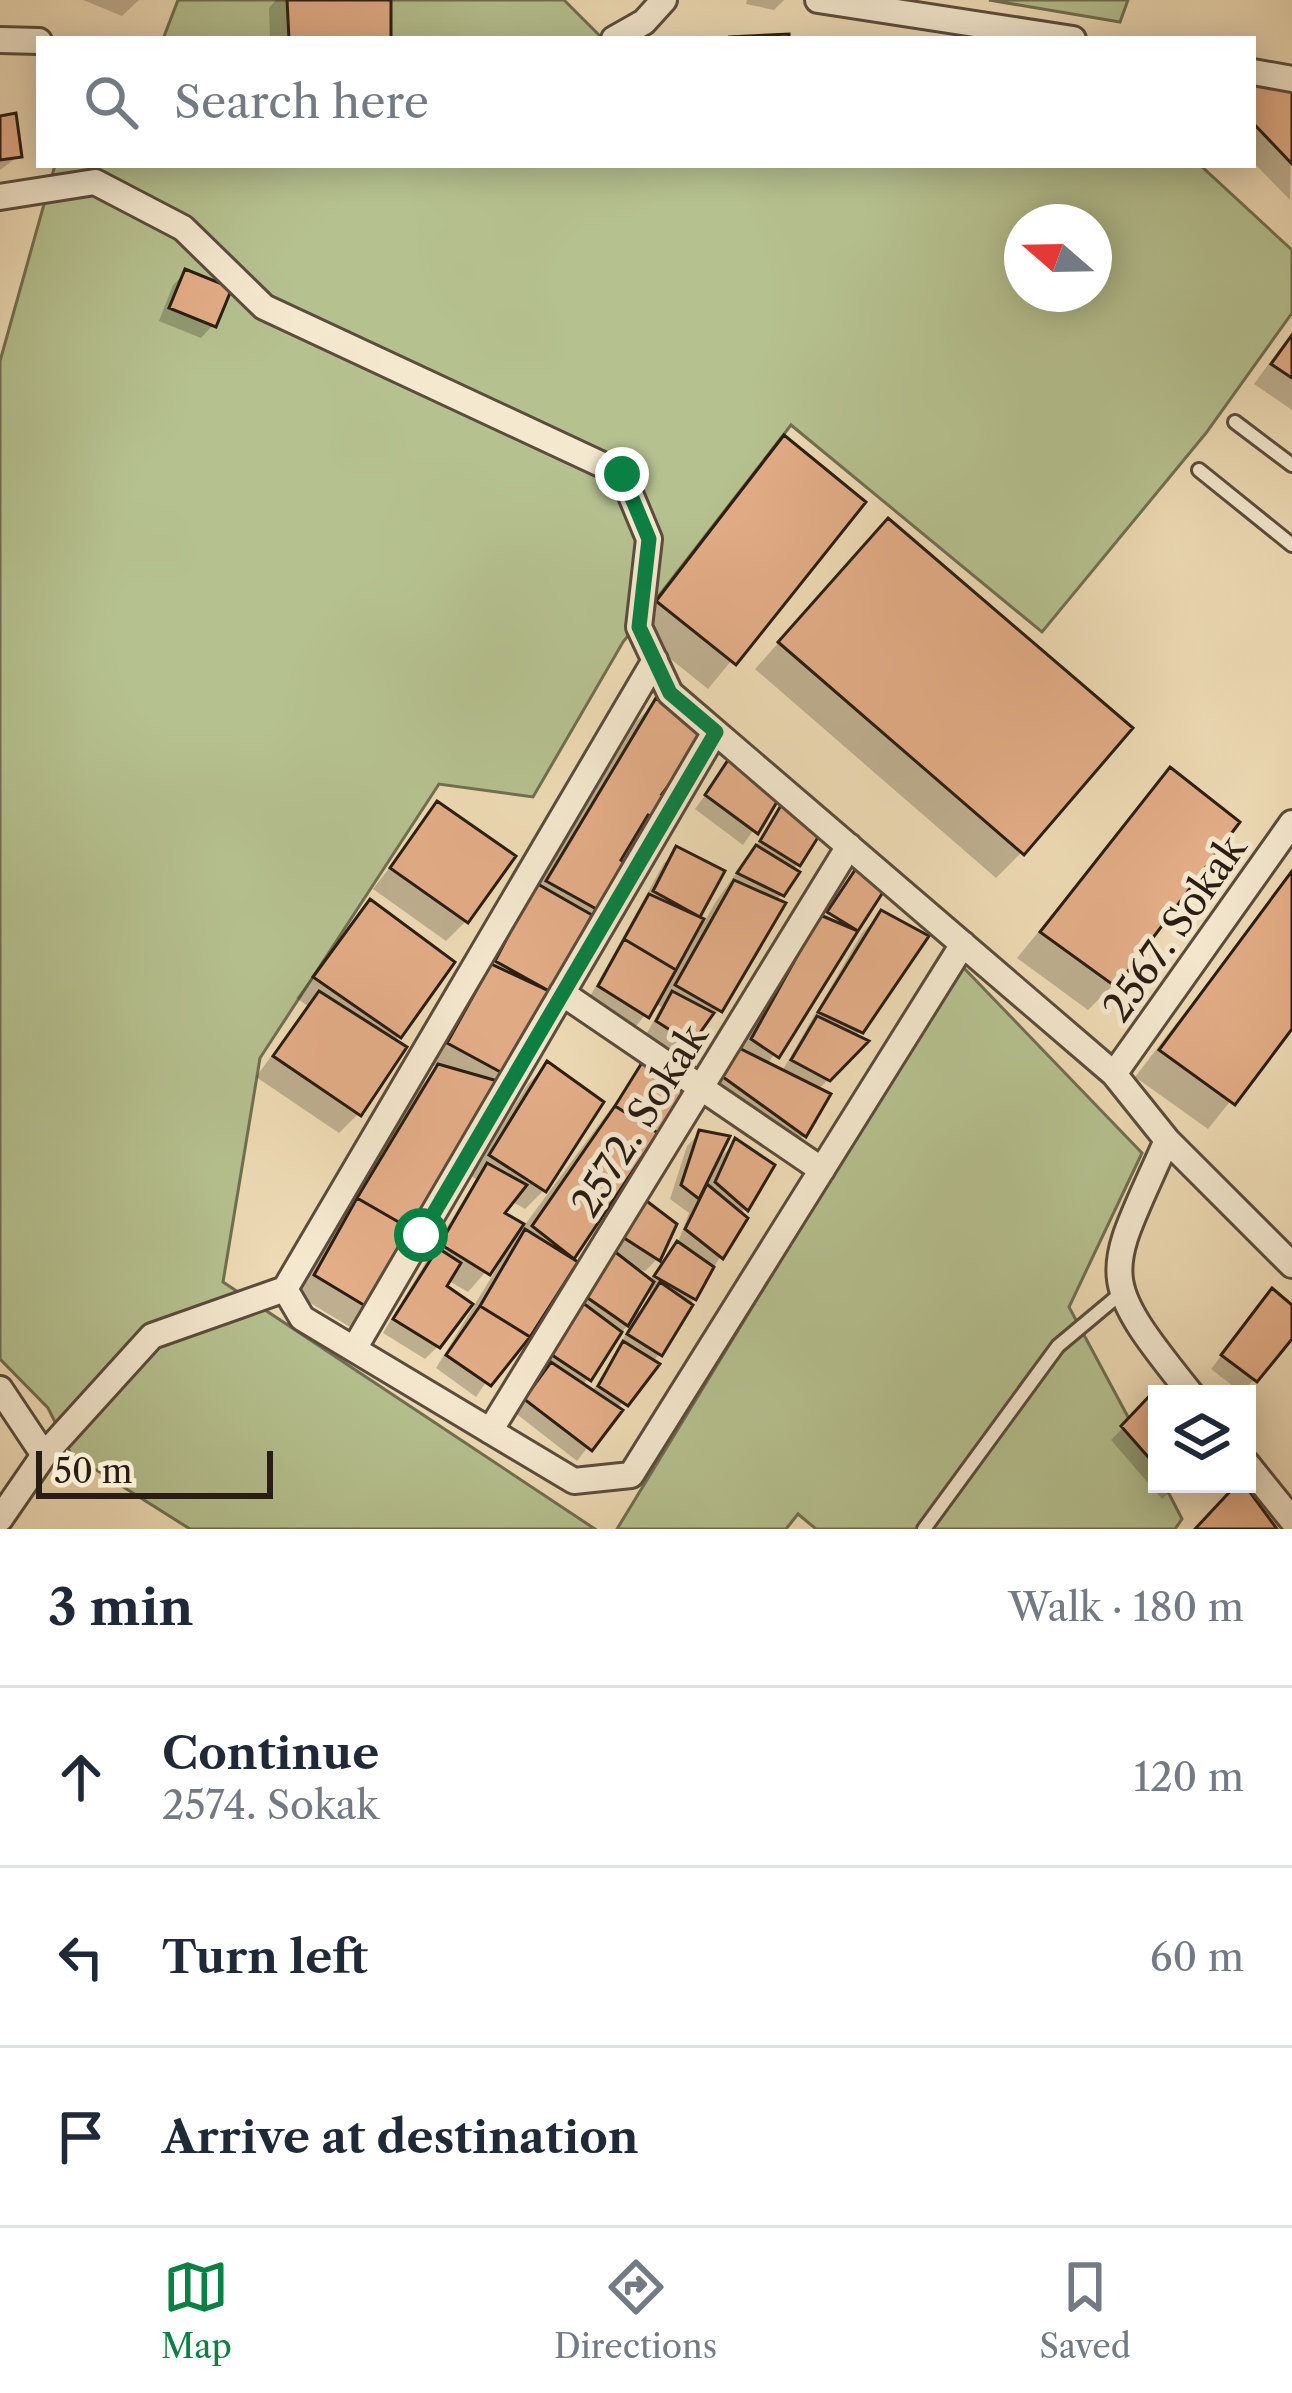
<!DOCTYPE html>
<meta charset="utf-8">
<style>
body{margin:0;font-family:"Libre Caslon Text",serif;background:#f2f2f3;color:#1f2937}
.controls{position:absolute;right:36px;bottom:36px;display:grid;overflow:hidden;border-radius:0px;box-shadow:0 6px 30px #0003}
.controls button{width:108px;height:108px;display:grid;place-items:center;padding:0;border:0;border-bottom:3px solid #e0e1e3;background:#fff;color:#1f2937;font:60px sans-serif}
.compass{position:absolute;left:1004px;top:204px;width:108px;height:108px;border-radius:50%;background:#fff;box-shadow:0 6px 30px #0003;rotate:290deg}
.scale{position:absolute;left:36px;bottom:30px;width:237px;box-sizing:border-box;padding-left:12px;border:6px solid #2a1d15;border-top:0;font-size:33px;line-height:42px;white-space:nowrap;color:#2a1d15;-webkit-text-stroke:9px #f4e8cf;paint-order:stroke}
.stop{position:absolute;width:36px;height:36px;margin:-27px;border:9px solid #0b8043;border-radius:50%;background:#fff}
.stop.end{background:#0b8043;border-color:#fff;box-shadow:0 3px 12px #0008}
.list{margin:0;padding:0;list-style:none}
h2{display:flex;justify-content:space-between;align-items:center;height:156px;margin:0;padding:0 48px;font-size:51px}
h2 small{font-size:39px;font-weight:400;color:#747a83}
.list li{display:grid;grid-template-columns:78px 1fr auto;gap:36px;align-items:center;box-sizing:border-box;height:180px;padding:0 48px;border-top:3px solid #e0e1e3}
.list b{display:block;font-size:45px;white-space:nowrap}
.list p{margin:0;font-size:39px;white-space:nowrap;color:#747a83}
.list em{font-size:39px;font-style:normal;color:#747a83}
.icon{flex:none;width:66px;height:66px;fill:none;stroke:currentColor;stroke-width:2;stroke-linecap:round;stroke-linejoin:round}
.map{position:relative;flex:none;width:1292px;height:1529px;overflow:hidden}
.search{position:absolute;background:#fff;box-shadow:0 6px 30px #0003;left:36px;right:36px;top:36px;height:132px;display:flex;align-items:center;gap:30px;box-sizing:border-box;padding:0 42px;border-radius:0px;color:#747a83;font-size:45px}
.sheet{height:696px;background:#fff}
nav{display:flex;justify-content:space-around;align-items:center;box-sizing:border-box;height:168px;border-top:3px solid #e0e1e3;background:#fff;font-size:33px;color:#747a83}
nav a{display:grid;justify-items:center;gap:6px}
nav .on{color:#0b8043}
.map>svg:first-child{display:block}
.green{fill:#b6c190;stroke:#706f52;stroke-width:3;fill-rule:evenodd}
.shadow{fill:#0003;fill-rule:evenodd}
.building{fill:#e3ad87;stroke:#2a1d15;stroke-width:3}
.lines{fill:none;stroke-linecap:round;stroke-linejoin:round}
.service-casing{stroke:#5b4c3d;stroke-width:18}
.minor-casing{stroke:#5b4c3d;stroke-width:30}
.service{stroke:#f4e8cf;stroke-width:12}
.minor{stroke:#f4e8cf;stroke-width:24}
.route{stroke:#0b8043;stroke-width:15}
.labels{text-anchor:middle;stroke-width:10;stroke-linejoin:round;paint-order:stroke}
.street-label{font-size:39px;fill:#2a1d15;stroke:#f4e8cf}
</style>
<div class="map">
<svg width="1292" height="1529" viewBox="0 0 1292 1529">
<rect width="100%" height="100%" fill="#eedbb5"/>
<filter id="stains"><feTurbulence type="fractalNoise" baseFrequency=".00167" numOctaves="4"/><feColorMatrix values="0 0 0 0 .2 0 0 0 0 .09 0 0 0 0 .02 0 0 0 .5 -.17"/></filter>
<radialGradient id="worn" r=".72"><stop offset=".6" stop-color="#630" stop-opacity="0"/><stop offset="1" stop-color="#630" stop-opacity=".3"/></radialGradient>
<path class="green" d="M178,0H564L603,39H163Z
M989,0H1128L1120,22Z
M55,165H1200L1292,250V313L1206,433L1042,632L791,425L623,642L533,797L439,784L260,1058L223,1282L595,1529H190L71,1454L48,1408L0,1359V361ZM1022,222H1094V294H1022Z
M961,965L1142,1153L1069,1307L1157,1471V1484H1164L1182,1519L1175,1529H816L798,1514L786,1529H617Z"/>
<path class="shadow" d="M83,0H139L122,16Z
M276,0H388V39H270L269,8Z
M747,0H784L774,10L746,4Z
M1253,87L1292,93L1290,200L1253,162Z
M0,119L19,156L0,170Z
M186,272L213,325L201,338L159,321L173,285Z
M1292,332V410L1254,384Z
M784,439L862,503L708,689L632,628Z
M863,548L1021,853L996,878L755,669Z
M656,701L654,817L617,861L597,909L504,1073L369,1308L350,1327L297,1295L419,1088L439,1068L430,1063L518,906L538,886L637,721Z
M728,764L777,796L743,845L695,809Z
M1170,771L1113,985L1088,1010L1017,958Z
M438,805L466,921L446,941L373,889Z
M784,806L797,864L719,1010L677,1054L646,1035L661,1007L654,1003L634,1029L588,1000L664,863L677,850L721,872L671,970L676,972L715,903Z
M1292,873V1024L1208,1129L1135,1077Z
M370,903L398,1036L358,1114L339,1133L256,1077L308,1006L296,998Z
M825,914L854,932L767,1065L781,1073L862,933L881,914L860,1031L854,1037L864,1042L817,1091L804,1135L791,1148L712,1091L801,938Z
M547,1064L544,1190L525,1209L511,1201L501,1214V1257L643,1065L655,1131L476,1397L436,1368L500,1263L496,1260L468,1292L447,1280L438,1346L425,1359L383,1333L476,1179L471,1176L528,1084Z
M700,1133L715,1163L736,1142L771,1166L740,1215L744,1219L659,1354L577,1461L514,1412L546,1371L542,1368L632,1215L657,1259L645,1271L631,1267L648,1282L677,1245L689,1213L670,1199L687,1146ZM646,1291L652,1295L640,1312L635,1309ZM632,1319L619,1349L592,1392L582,1386Z
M1260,1305L1292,1309V1334L1242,1393L1211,1369Z
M1157,1393V1484H1179L1162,1499L1111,1440Z"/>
<path class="building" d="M287,0H391V39H289Z
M789,34V39L728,37Z
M1253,84L1292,90V164L1253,123Z
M16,113L22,157L0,160V116Z
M185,269L232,288L216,327L169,308Z
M1292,335V378L1271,364Z
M784,435L866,502L736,665L656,601Z
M888,518L1133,728L1024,855L778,642Z
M656,698L707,734L662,794L670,796L657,818L648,815L621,860L629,866L600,911L546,881Z
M728,760L781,795L758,834L705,795Z
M1170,767L1240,822L1116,987L1040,932Z
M437,801L516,856L468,923L390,868Z
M783,802L822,831L800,866L760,841Z
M756,845L800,872L784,896L737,873Z
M676,846L725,871L700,917L653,891Z
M857,867L887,886L858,931L827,912Z
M1292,871V1029L1235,1105L1159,1050Z
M734,880L786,903L722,1012L675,985Z
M536,883L592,915L551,992L495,961Z
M649,894L704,919L676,970L624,939Z
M370,899L455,962L401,1038L313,977Z
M881,910L929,936L863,1033L818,1012Z
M820,915L858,931L779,1058L751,1039Z
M624,939L676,970L649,1018L598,986Z
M491,964L551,992L506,1075L447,1043Z
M319,991L407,1047L361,1116L273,1056Z
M672,991L714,1013L692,1044L656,1021Z
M817,1016L869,1041L830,1081L791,1060Z
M739,1048L831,1094L806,1137L723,1077Z
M547,1061L604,1102L546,1192L489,1155Z
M643,1061L685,1089L658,1133L615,1106Z
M438,1064L501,1082L421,1235L357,1198Z
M615,1106L658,1133L574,1259L532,1226Z
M699,1130L730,1136L699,1199L681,1185Z
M735,1138L775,1165L748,1211L715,1182Z
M487,1163L527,1185L505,1213L524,1224L490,1275L440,1244Z
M707,1184L748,1218L723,1259L685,1229Z
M357,1198L421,1235L372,1310L314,1275Z
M644,1199L677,1224L660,1261L621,1236Z
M525,1229L578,1262L530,1337L480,1306Z
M677,1241L714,1267L696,1300L654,1276Z
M438,1248L461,1263L447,1286L473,1304L440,1348L393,1319Z
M614,1251L654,1282L628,1326L585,1296Z
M660,1282L693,1305L662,1356L627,1334Z
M1272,1288L1292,1305V1339L1257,1382L1221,1355Z
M583,1303L622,1332L591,1381L552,1355Z
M480,1306L530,1337L491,1386L446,1355Z
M623,1341L660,1364L628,1406L598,1386Z
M551,1362L623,1410L592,1451L524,1399Z
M1157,1388L1162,1394H1157V1467L1121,1426Z
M1237,1484H1244L1277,1529H1195Z"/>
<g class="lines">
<defs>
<path id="service" d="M1235,422L1292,465
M1199,470L1292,545
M924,1529L1058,1346L1119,1295"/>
<path id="minor" d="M818,0L1073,39
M614,39L644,22L664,0
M0,40L39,41
M1253,72L1292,79
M0,197L95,182L183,228L264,307L622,474L649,539L639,627L670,693L1114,1074L1167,1140L1292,1265
M655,660L285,1289L302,1318L574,1481L631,1475L963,944
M562,993L822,1170
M1114,1074L1292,823
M1167,1140C1106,1278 1093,1272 1191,1394
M354,1349L715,732
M0,1389L44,1455L0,1519
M490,1431L849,846
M44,1455L152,1336L285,1289
M1247,1464L1292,1520"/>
</defs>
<use href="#service" class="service-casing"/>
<use href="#minor" class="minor-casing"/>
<use href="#service" class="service"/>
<use href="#minor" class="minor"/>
</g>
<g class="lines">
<path class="route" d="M421,1235L716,732L670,693L639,627L649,539L622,474"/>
</g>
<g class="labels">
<g class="street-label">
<text transform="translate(1174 928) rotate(-55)" y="14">2567. Sokak</text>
<text transform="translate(639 1120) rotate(-58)" y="14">2572. Sokak</text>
</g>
</g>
<rect width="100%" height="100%" filter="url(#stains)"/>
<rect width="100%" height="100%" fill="url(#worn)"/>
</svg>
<div class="controls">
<button><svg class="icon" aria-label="layers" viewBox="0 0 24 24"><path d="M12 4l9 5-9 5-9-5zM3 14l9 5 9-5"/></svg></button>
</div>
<svg class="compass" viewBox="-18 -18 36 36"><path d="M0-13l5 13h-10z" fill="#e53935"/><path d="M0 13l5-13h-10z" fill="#747a83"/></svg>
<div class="scale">50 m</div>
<div class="stop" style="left:421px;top:1235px"></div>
<div class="stop end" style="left:622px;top:474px"></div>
<div class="search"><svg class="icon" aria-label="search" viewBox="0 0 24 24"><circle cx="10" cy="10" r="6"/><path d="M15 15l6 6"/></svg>Search here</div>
</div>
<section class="sheet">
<h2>3 min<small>Walk · 180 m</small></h2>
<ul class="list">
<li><svg class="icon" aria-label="ahead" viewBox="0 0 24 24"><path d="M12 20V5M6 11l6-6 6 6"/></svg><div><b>Continue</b><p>2574. Sokak</p></div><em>120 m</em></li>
<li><svg class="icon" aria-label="left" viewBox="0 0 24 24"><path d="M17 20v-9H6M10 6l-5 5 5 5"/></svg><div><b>Turn left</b></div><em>60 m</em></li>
<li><svg class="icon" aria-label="arrive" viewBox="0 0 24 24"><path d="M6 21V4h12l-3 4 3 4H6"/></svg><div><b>Arrive at destination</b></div></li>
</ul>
</section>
<nav>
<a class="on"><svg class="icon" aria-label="map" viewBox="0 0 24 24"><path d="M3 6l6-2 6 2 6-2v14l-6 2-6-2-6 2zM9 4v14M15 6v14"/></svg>Map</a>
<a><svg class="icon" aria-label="directions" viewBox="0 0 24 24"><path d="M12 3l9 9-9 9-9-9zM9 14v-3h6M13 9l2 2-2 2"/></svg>Directions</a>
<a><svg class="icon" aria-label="saved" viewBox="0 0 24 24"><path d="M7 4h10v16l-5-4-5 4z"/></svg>Saved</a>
</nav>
